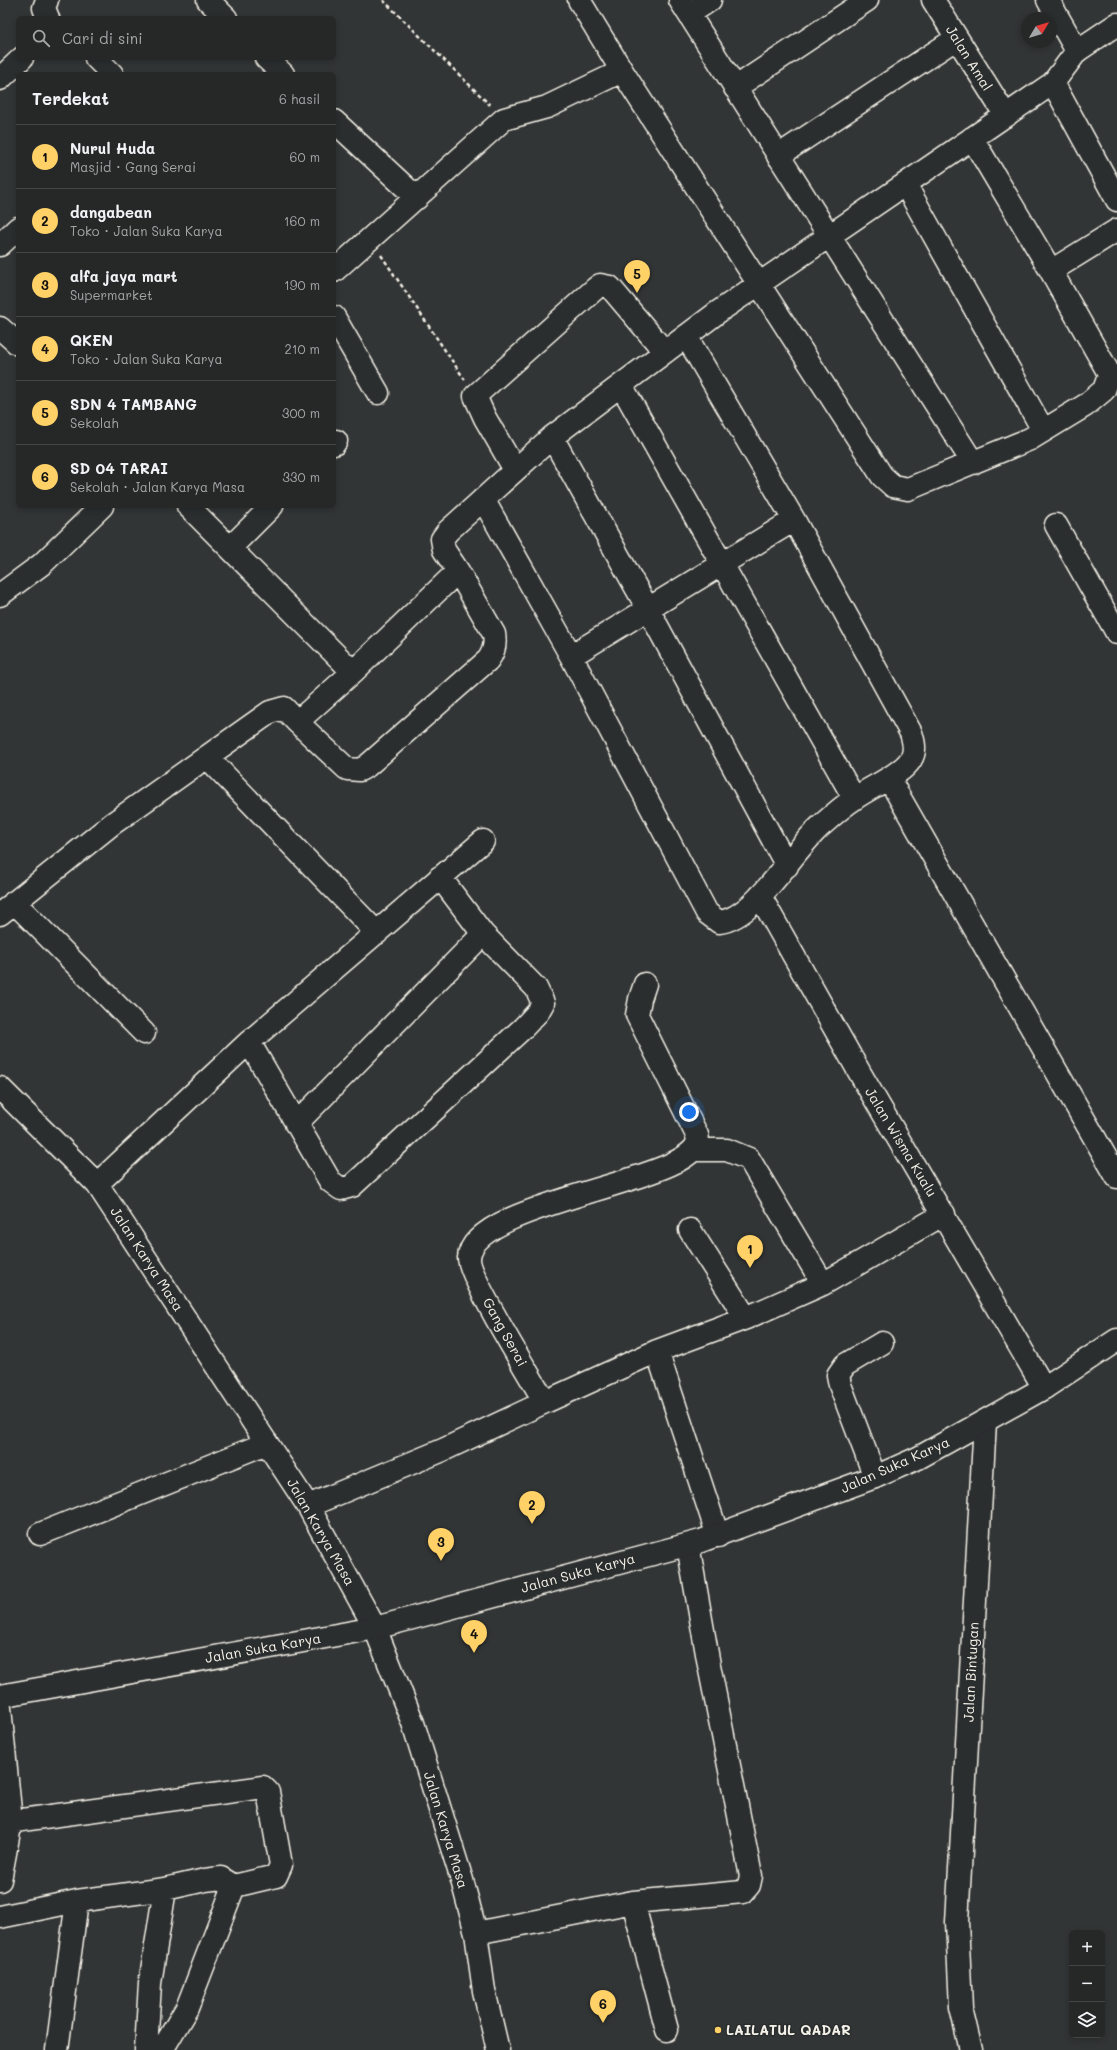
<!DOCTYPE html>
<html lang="id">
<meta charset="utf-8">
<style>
body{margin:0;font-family:Mali,sans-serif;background:#2e3030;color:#f1f3f6}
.controls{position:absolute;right:12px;bottom:12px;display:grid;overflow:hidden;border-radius:6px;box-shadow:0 2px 6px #0003}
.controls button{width:36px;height:36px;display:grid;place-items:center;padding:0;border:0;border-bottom:1px solid #424445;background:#262828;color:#f1f3f6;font:20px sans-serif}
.compass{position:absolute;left:1021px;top:12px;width:36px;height:36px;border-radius:50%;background:#262828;box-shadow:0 2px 6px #0003;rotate:52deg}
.you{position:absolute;left:689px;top:1112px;width:14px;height:14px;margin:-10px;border:3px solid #fff;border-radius:50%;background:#1a73e8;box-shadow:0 0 0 6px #1a73e833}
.badge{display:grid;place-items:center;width:26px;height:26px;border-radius:50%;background:#ffd166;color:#111;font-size:13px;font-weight:700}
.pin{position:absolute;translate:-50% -33px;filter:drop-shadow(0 1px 2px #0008)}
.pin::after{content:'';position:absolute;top:21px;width:14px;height:12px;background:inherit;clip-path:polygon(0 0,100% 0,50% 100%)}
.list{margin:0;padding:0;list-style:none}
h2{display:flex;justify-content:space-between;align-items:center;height:52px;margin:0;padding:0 16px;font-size:17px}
h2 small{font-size:13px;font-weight:400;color:#a4a6a8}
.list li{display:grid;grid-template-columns:26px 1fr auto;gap:12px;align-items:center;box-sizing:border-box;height:64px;padding:0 16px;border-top:1px solid #424445}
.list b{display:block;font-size:15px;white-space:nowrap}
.list p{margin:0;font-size:13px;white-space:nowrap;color:#a4a6a8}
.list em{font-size:13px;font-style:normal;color:#a4a6a8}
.icon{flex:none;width:22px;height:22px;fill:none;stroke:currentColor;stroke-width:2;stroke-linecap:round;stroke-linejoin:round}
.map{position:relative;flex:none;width:1117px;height:2050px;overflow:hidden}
.search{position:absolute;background:#262828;box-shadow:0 2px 6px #0003;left:16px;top:16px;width:320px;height:44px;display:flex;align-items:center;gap:10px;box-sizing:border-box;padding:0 14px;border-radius:6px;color:#a4a6a8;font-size:15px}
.panel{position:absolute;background:#262828;box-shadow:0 2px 6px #0003;left:16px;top:72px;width:320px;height:436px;border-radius:6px}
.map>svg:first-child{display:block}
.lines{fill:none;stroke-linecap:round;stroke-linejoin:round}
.minor-casing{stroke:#f4f1e8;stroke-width:25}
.major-casing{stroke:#f4f1e8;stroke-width:25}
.path{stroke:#f4f1e8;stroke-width:2.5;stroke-dasharray:4 3;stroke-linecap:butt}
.minor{stroke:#2a2d2e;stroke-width:22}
.major{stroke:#2a2d2e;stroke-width:22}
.poi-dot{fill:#ffd166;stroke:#2a2d2e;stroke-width:1.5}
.labels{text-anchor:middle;stroke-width:3;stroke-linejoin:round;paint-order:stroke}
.street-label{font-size:14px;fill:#f4f1e8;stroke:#2a2d2e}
.poi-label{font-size:14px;font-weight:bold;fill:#f4f1e8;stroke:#2a2d2e;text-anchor:start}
</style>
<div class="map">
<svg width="1117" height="2050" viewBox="0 0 1117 2050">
<rect width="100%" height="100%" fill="#323535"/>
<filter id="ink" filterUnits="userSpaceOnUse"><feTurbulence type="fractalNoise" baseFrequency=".025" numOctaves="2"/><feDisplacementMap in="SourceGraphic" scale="8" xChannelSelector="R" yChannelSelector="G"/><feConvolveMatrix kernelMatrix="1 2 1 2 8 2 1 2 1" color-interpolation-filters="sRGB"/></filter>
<g filter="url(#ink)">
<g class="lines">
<defs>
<path id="minor" d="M47,0L44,8L48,18
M208,0L226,18
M579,0L622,71L882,476L893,486L908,489L1030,439L1086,405L1104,390L1109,376L1106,368L1051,271
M680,0L973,463
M933,0L1006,116
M1048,0L1077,51L1053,83L1117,200
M689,14L710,0
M1077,51L1117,24
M96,58L112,74
M266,58L283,74
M0,79L22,58
M735,88L867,0
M334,121L417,198
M972,138L1051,271L1117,230
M778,156L957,38
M905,184L1043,430
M0,245L18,228
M334,271L504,119L547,107L622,71
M334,317L378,393
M0,328L18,344
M621,385L854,798
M552,437L648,609L787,866
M334,444L336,441
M515,470L485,418L475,396L596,288L600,285L610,287L665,352
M483,499L571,656L707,913L719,922C757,918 794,847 823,824C833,815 843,806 854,799C868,788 902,775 911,759C916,751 914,742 911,733L794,520L686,336
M188,506L353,672
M1056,525L1117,633
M230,548L272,506
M0,595L42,564L102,506
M571,656L794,520
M297,722L347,769L360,770L367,766L488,660C494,652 496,644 494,634L458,571L444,550L442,539L448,531L552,437L718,312L1053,83
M207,757L377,933
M889,779L1117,1177
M760,896L861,1075L1044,1388
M14,902L144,1033
M0,914L112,824L270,712L284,708L297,722L353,672L458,571
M249,1042L330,1181L341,1189L352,1186L523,1028L538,1012L543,1003L536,988L483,934L440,877
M0,1088L97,1184L308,1506L375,1628L413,1723L462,1880L476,1933L484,1991L498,2050
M296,1124L483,934
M695,1150H727L749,1159L823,1284
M97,1184L249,1042L483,841
M690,1230L746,1318
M657,1351L718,1536
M545,1402L657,1351L746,1318L823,1284L944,1214
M875,1477L840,1385L838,1375L845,1365L882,1343
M308,1506L443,1450L545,1402C532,1380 468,1275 469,1258C471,1199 713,1181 697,1135L637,1015L640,999L645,984
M40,1534L267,1443
M0,1708L11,1821L0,1880
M0,1823L263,1787L268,1792L281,1865L276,1876L234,1886
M633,1902L667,2030
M0,1917L77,1901L165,1889L205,1880L221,1878L234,1886L187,2008L162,2050
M476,1933L633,1902L743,1892L749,1885L751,1876L709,1665L688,1545
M57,2050L77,1901
M146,2050L150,1983L165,1889
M971,2050L961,2008L957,1922L985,1422"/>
<path id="major" d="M0,1696L375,1628L701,1541L875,1477L918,1458L1044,1388L1117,1340"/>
</defs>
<use href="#minor" class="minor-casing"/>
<use href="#major" class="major-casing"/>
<path class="path" d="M383,0L490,105
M381,255L465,380"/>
<use href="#minor" class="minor"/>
<use href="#major" class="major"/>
</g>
</g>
<circle class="poi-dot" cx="718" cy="2030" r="4"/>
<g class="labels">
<g class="street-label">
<text transform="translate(969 58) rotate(58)" y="5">Jalan Amal</text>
<text transform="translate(901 1142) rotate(59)" y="5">Jalan Wisma Kualu</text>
<text transform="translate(147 1259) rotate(57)" y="5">Jalan Karya Masa</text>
<text transform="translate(505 1332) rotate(61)" y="5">Gang Serai</text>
<text transform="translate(895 1465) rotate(-24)" y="5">Jalan Suka Karya</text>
<text transform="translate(321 1532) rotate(60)" y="5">Jalan Karya Masa</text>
<text transform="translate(578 1573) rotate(-15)" y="5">Jalan Suka Karya</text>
<text transform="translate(263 1648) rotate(-10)" y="5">Jalan Suka Karya</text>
<text transform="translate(971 1672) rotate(-87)" y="5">Jalan Bintugan</text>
<text transform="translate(446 1830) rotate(73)" y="5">Jalan Karya Masa</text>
</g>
<g class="poi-label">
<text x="726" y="2035">LAILATUL QADAR</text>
</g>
</g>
</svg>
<div class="controls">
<button>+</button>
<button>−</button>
<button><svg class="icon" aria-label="layers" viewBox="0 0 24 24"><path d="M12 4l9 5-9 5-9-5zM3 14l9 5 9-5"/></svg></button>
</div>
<svg class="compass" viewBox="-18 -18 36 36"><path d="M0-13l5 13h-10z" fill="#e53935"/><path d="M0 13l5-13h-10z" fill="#a4a6a8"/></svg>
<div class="you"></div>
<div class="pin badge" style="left:750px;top:1268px">1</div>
<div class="pin badge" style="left:532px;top:1524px">2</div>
<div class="pin badge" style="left:441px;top:1561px">3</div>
<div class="pin badge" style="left:474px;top:1653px">4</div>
<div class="pin badge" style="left:637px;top:293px">5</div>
<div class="pin badge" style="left:603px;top:2023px">6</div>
<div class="search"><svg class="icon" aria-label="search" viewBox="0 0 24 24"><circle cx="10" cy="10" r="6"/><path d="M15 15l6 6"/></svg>Cari di sini</div>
<section class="panel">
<h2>Terdekat<small>6 hasil</small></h2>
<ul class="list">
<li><span class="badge">1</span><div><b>Nurul Huda</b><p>Masjid · Gang Serai</p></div><em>60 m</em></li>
<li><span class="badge">2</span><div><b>dangabean</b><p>Toko · Jalan Suka Karya</p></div><em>160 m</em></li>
<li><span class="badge">3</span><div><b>alfa jaya mart</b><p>Supermarket</p></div><em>190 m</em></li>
<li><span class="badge">4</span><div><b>QKEN</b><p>Toko · Jalan Suka Karya</p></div><em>210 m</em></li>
<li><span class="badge">5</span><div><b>SDN 4 TAMBANG</b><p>Sekolah</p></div><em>300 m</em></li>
<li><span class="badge">6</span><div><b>SD 04 TARAI</b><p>Sekolah · Jalan Karya Masa</p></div><em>330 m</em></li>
</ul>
</section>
</div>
